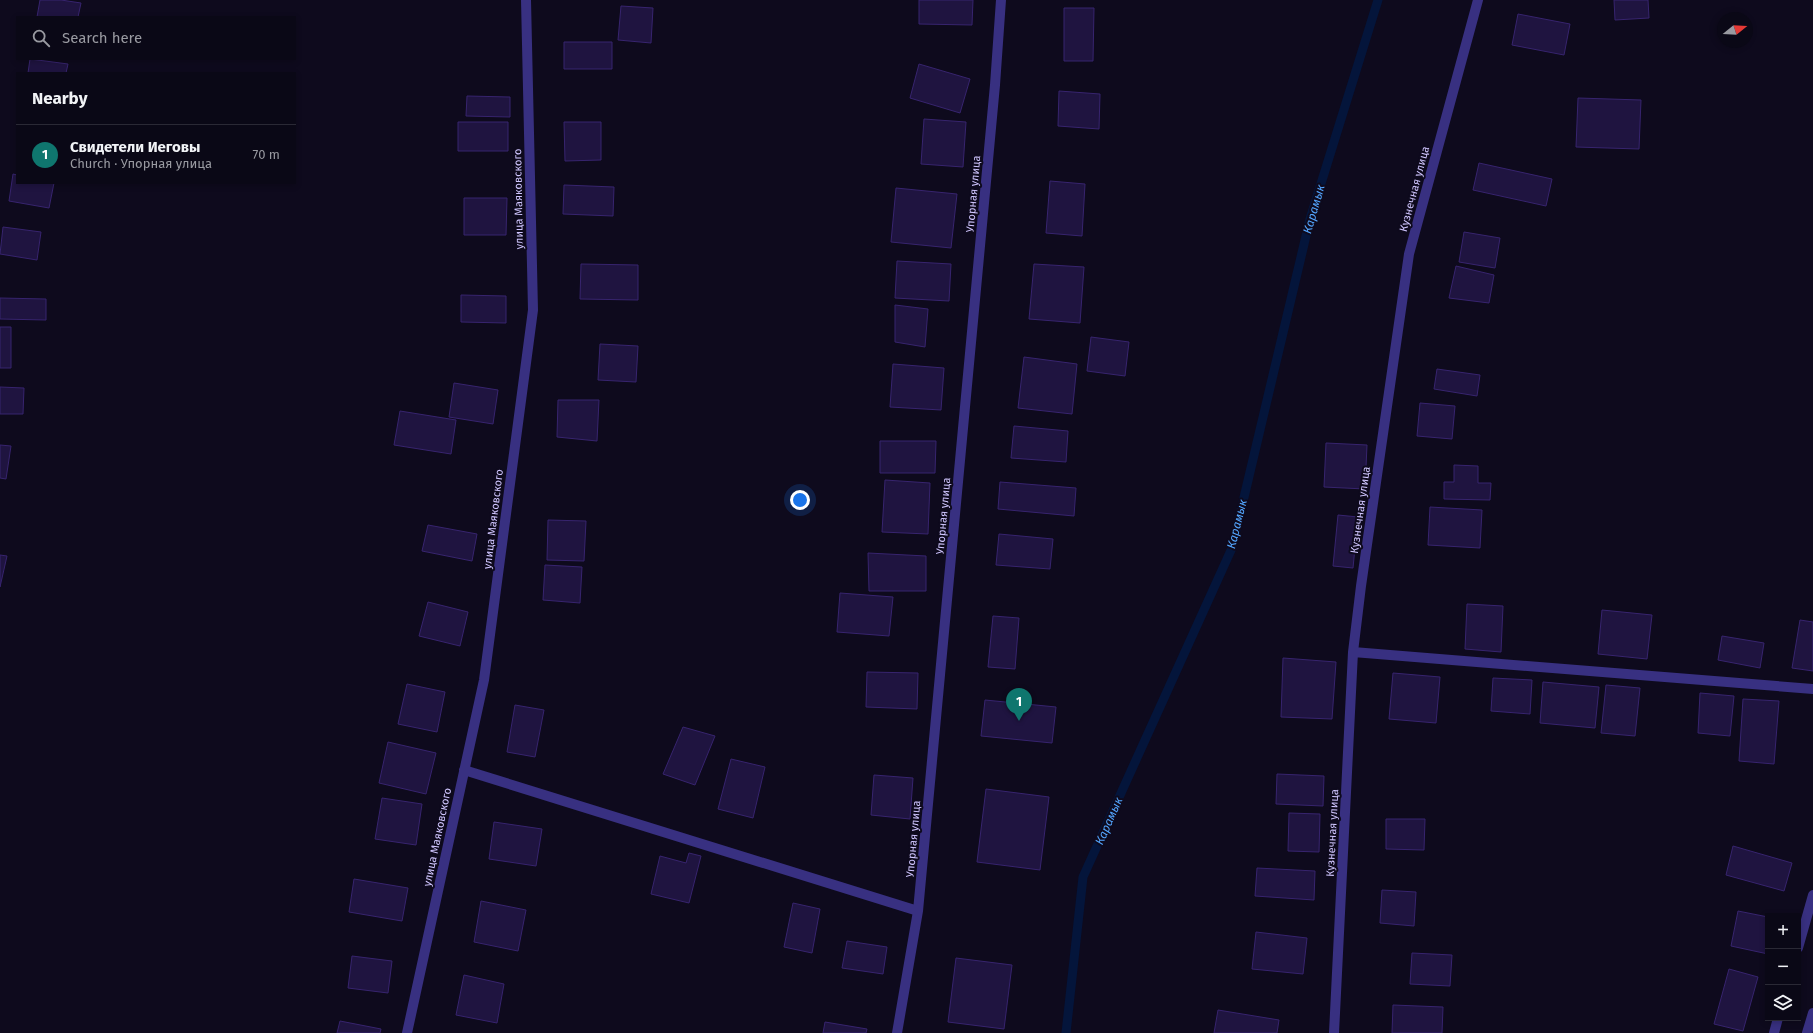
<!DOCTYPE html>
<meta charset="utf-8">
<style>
body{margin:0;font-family:"Fira Sans",sans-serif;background:#13111f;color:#f1f3f6}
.controls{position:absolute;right:12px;bottom:12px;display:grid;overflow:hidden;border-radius:0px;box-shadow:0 2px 6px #0003}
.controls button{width:36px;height:36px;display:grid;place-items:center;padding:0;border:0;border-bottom:1px solid #2a2935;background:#0a0816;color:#f1f3f6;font:20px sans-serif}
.compass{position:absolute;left:1717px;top:12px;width:36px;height:36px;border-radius:50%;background:#0a0816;box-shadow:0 2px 6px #0003;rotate:72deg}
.you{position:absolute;left:800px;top:500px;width:14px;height:14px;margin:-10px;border:3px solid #fff;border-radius:50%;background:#1a73e8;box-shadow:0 0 0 6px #1a73e833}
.badge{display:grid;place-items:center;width:26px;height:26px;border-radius:50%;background:#0f766e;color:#fff;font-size:13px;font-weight:700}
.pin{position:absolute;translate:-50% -33px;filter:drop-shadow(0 1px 2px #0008)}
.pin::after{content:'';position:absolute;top:21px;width:14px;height:12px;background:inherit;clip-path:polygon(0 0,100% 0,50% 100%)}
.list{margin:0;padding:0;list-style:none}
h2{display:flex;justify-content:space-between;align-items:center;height:52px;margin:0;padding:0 16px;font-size:17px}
h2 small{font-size:13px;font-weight:400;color:#999aa1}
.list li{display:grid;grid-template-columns:26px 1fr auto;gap:12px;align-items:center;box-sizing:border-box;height:60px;padding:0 16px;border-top:1px solid #2a2935}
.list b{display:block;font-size:15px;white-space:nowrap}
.list p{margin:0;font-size:13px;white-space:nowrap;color:#999aa1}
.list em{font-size:13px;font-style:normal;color:#999aa1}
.icon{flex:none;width:22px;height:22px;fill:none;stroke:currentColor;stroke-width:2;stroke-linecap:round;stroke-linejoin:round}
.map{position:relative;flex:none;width:1813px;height:1033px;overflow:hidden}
.search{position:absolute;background:#0a0816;box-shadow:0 2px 6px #0003;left:16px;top:16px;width:280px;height:44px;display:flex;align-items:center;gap:10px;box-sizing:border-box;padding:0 14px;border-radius:0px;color:#999aa1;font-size:15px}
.panel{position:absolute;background:#0a0816;box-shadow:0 2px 6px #0003;left:16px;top:72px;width:280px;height:112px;border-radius:0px}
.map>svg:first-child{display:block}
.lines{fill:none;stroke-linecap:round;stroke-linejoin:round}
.stream{stroke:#04153b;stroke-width:9}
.building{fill:#1f1440;stroke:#37246e}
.minor{stroke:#383081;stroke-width:10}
.labels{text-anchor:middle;stroke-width:4;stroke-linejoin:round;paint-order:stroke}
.street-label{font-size:11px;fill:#d0c6ff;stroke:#0e0a1d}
.water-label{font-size:12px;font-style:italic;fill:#54a6ff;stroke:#0e0a1d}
</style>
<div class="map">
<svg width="1813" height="1033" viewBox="0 0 1813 1033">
<rect width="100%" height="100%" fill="#0e0a1d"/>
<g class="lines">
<path class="stream" d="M1066,1033L1083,877L1232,548L1310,219L1378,0"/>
</g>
<path class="building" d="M40,0H61L81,3L78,17H37Z
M919,0H973L972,25L919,24Z
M1614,0H1648L1649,18L1615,20Z
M621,6L653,8L651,43L618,40Z
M1064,8H1094L1093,61H1064Z
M1518,14L1570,24L1564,55L1512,45Z
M564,42H612V69H564Z
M30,59L68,64L66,73H28Z
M919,64L970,79L960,113L910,98Z
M1059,91L1100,94L1099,129L1058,126Z
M467,96L510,97V117L466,116Z
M1578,98L1641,100L1639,149L1576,147Z
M924,119L966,122L963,167L921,164Z
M458,122H508V151H458Z
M564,122H601V160L565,161Z
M1479,163L1552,179L1546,206L1473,190Z
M13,174L17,175V183H54L49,208L9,201Z
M1050,181L1085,184L1082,236L1046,233Z
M564,185L614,187L613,216L563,214Z
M896,188L957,194L951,248L891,242Z
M464,198H507L506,235H464Z
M3,227L41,232L37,260L0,254Z
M1464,232L1500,238L1495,268L1459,262Z
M897,261L951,264L949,301L895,298Z
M581,264L638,265V300L580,299Z
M1034,264L1084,267L1080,323L1029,319Z
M1456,266L1494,275L1489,303L1449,298Z
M461,295L506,296V323L461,322Z
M0,298L46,299V320L0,319Z
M895,305L928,309L925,347L895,342Z
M0,327H11V368H0Z
M1091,337L1129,342L1125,376L1087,371Z
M600,344L638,346L636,382L598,380Z
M1024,357L1077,364L1072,414L1018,408Z
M893,364L944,368L941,410L890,407Z
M1437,369L1480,375L1477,396L1434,389Z
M454,383L498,390L493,424L449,417Z
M0,387L24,388L23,414H0Z
M558,400H599L597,441L557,437Z
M1420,403L1455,406L1452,439L1417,436Z
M400,411L456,420L451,454L394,445Z
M1014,426L1068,431L1066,462L1011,458Z
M880,441H936L935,473H880Z
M1326,443L1367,445L1365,489L1324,487Z
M0,445L11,446L6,479L0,478Z
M1454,465L1478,466V483H1491L1490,500L1444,499V482H1454Z
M885,480L930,483L928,534L882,532Z
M1000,482L1076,488L1074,516L998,509Z
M1430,507L1482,510L1480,548L1428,545Z
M1338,515L1358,517L1353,568L1333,566Z
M548,520L586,521L584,561L547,560Z
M428,525L477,534L472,561L422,551Z
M999,534L1053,539L1050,569L996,565Z
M868,553L926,556V591H869Z
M0,555L7,556L0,587Z
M545,565L582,567L580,603L543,600Z
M840,593L893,597L889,636L837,632Z
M428,602L468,612L460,646L419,636Z
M1467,604L1503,606L1501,652L1465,649Z
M1602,610L1652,615L1647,659L1598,654Z
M993,616L1019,618L1015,669L988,667Z
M1800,620L1813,622V671L1792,668Z
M1722,636L1764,643L1760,668L1718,660Z
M1283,658L1336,662L1332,719L1281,717Z
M867,672L918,673L917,709L866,707Z
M1393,673L1440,677L1436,723L1389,719Z
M1493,678L1532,680L1530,714L1491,711Z
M1543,682L1599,687L1595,728L1540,723Z
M407,684L445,692L437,732L398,724Z
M1606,685L1640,688L1635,736L1601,733Z
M1700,693L1734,696L1730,736L1698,733Z
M1743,699L1779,701L1774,764L1739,761Z
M985,700L1056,707L1052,743L981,736Z
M515,705L544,710L535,757L507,752Z
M683,727L715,736L695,785L663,774Z
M388,742L436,753L426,794L379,783Z
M731,759L765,767L753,818L718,809Z
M1277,774L1324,776L1323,806L1276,804Z
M874,775L913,778L910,819L871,815Z
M986,789L1049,797L1040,870L977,862Z
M382,798L422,804L416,845L375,839Z
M1289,813L1320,814L1319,852L1288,851Z
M1386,819H1425L1424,850L1386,849Z
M494,822L542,829L536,866L489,859Z
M1733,846L1792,863L1784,891L1726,875Z
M689,853L701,856L689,903L651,894L660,856L686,863Z
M1257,868L1315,871L1314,900L1255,896Z
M354,879L408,888L402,921L349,912Z
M1382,890L1416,892L1414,926L1380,923Z
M481,901L526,910L518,951L474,942Z
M793,903L820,909L812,953L784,947Z
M1738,911L1768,917V954L1731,946Z
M1256,932L1307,938L1303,974L1252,969Z
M847,941L887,947L883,974L842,968Z
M1412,953L1452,955L1450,986L1410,984Z
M352,956L392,961L388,993L348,988Z
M956,958L1012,965L1004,1029L948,1022Z
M1729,969L1758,977L1743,1031L1714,1024Z
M464,975L504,984L497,1023L456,1015Z
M1393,1005L1443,1007L1442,1033H1392Z
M1218,1010L1279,1020L1277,1033H1214Z
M340,1021L381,1029L380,1033H337Z
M825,1022L867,1029L866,1033H823Z"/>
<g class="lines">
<path class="minor" d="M1353,652L1813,689
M464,770L918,911
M1798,948L1813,895
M407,1033L484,680L533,310L526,0
M897,1033L918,911L995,85L1001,0
M1334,1033L1353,652L1361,586L1409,254L1478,0
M1774,1033L1778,1018
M1807,1033L1813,1013"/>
</g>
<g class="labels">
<g class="street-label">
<text transform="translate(1414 189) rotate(-75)" y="4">Кузнечная улица</text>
<text transform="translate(973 194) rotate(-85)" y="4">Упорная улица</text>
<text transform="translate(518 199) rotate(-91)" y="4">улица Маяковского</text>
<text transform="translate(1360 510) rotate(-82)" y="4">Кузнечная улица</text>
<text transform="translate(943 516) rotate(-85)" y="4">Упорная улица</text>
<text transform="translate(493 519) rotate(-83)" y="4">улица Маяковского</text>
<text transform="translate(1332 833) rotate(-87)" y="4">Кузнечная улица</text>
<text transform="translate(437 837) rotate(-78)" y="4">улица Маяковского</text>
<text transform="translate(913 839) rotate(-85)" y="4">Упорная улица</text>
</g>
<g class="water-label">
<text transform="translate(1314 209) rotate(-74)" y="4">Карамык</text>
<text transform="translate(1237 524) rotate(-76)" y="4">Карамык</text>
<text transform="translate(1109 821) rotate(-66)" y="4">Карамык</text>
</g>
</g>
</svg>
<div class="controls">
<button>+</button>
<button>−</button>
<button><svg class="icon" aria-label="layers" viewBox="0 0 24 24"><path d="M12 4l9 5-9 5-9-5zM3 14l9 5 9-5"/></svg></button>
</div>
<svg class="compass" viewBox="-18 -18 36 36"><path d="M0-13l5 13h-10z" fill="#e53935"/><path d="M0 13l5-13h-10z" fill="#999aa1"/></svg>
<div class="you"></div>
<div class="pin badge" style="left:1019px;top:721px">1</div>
<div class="search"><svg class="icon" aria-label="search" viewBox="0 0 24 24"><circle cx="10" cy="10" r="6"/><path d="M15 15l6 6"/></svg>Search here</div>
<section class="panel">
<h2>Nearby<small></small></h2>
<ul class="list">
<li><span class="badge">1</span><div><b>Свидетели Иеговы</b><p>Church · Упорная улица</p></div><em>70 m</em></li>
</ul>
</section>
</div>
